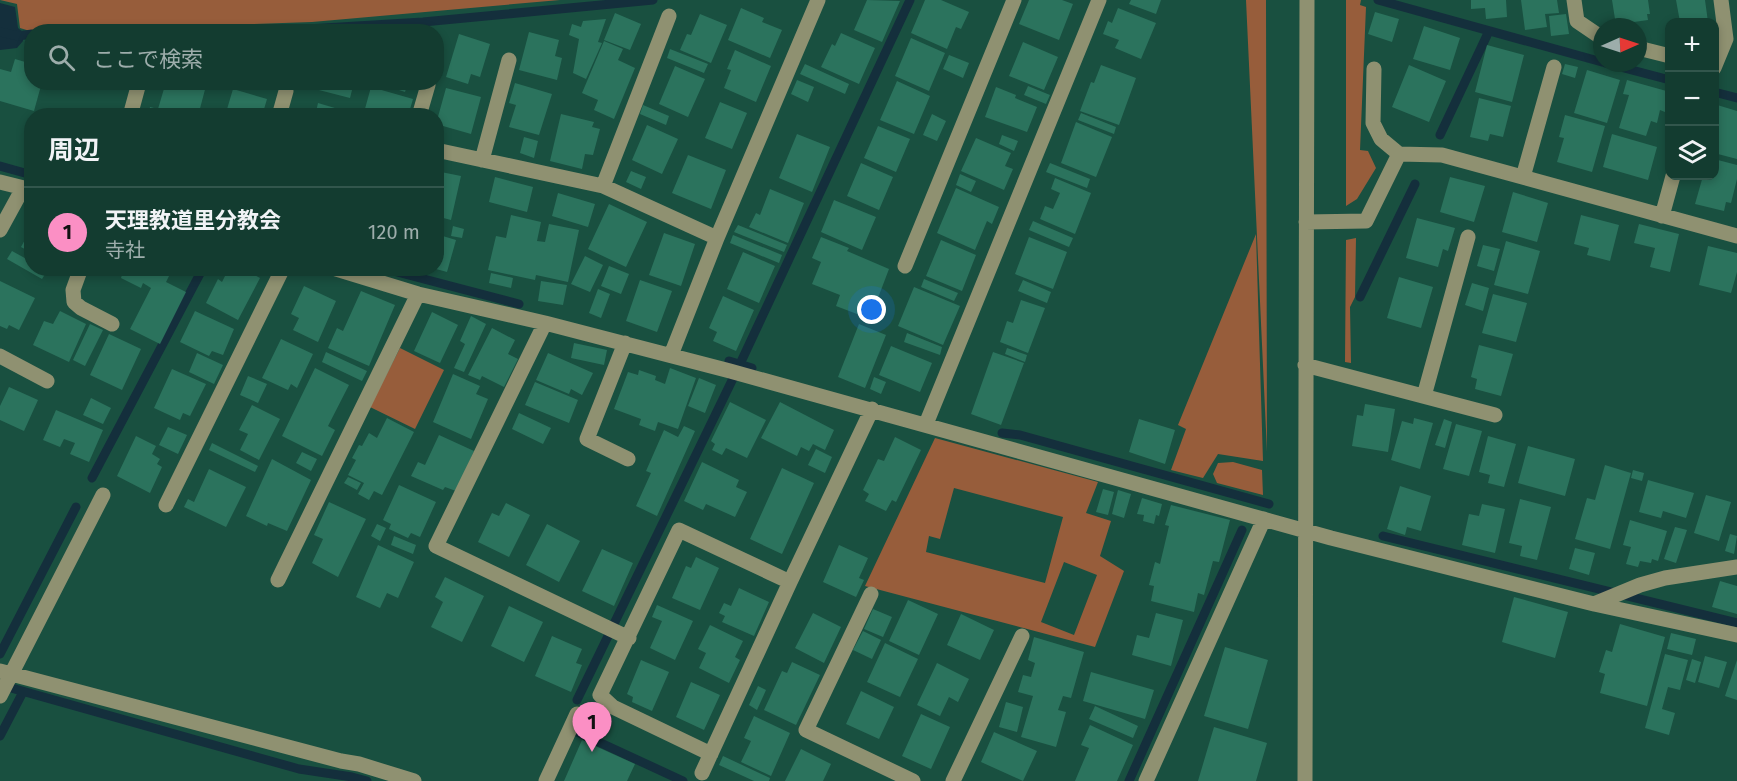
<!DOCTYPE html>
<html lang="ja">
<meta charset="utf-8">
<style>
body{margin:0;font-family:"Fira Sans","Noto Sans JP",sans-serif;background:#1c4338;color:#f1f3f6}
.controls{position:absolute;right:18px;top:18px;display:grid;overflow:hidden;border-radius:12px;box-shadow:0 3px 9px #0003}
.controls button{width:54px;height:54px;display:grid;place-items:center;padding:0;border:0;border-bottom:2px solid #32564c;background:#133c30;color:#f1f3f6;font:30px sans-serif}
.compass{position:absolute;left:1593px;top:18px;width:54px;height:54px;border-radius:50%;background:#133c30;box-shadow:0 3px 9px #0003;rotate:87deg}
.you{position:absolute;left:872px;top:310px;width:21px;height:21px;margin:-15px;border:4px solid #fff;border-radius:50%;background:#1a73e8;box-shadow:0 0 0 9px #1a73e833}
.badge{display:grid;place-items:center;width:39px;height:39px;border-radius:50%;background:#fb8fc4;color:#111;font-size:20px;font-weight:700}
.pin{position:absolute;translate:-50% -50px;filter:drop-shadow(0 2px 3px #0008)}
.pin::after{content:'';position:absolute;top:32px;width:21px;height:18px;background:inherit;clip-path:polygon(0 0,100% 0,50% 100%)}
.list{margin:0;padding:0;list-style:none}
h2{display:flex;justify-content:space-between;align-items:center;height:78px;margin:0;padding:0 24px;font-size:26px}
h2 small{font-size:20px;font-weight:400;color:#9dadab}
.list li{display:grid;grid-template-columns:39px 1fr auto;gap:18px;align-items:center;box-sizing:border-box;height:90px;padding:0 24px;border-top:2px solid #32564c}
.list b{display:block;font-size:22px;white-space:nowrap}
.list p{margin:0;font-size:20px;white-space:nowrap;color:#9dadab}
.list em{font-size:20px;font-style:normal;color:#9dadab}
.icon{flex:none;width:33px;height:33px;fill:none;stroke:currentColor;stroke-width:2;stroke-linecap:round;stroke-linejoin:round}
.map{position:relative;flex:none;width:1737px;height:781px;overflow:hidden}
.search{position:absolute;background:#133c30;box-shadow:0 3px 9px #0003;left:24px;top:24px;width:420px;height:66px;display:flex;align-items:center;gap:15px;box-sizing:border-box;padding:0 21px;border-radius:24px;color:#9dadab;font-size:22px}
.panel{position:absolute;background:#133c30;box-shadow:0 3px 9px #0003;left:24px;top:108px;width:420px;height:168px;border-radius:24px}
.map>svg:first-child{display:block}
.green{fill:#975d3b;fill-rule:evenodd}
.water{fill:#142f3c}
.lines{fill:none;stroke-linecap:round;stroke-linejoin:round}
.stream{stroke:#142f3c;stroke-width:9}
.building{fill:#2b735d}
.minor{stroke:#8f9171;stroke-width:15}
</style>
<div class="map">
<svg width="1737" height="781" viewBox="0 0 1737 781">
<rect width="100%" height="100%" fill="#195040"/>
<path class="green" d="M0,0H560L312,22L33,32L20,28L17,4Z
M1246,0H1266L1267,452Z
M1346,0H1361L1360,5L1366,7L1360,150L1368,151L1376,168L1357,199L1346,206Z
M1256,234L1263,461L1218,454L1203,478L1171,470L1186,429L1178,425Z
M1356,238L1355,297L1350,307L1351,363L1345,362L1346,240Z
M400,348L444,370L415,429L370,407Z
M935,438L1098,482L1086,513L1111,521L1100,556L1124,571L1095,647L865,586ZM954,488L1063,517L1045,583L926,552L929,536L940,539ZM1064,562L1097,575L1074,635L1041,622Z
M1233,462L1262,470L1263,495L1217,483L1213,474L1218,463Z"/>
<path class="water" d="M0,3L15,7L18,28L23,32V41L17,48L0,50Z"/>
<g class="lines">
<path class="stream" d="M1378,0L1602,62
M0,32L18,36L32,34
M258,32L423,22L653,0
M1605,63L1670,80
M1714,92L1737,98
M1440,135L1489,31
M0,166L32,175
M382,268L519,304
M1360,297L1415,184
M729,361L752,368
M1002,433L1020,435L1269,504
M92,478L203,268
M1383,536L1737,623
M0,654L76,507
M1,685L299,769L352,777L367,781
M577,700L740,364L910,0
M577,732L683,781
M0,736L23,692
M1129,781L1242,530"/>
</g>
<path class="building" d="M867,0L900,1L882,42L854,30Z
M925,0H941L969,12L961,29L956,27L947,49L911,33Z
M1029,0H1062L1073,4L1059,40L1019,24Z
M1131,0H1161L1156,14L1129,4Z
M1471,0H1506L1507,17L1486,19L1485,8L1471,9Z
M1521,0H1557L1559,13L1545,14L1547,27L1525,30Z
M1612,0H1648L1650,14H1647L1648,20L1620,24L1619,18L1615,19Z
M1676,0H1705L1708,22H1680Z
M741,8L764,18L762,22L782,30L770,58L728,40Z
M1118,8L1156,23L1141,59L1115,48L1119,40L1103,34L1108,21L1112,23Z
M1375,12L1399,19L1392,42L1368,34Z
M615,13L641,24L630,50L604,40Z
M700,14L727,25L711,63L680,50L687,34L691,35Z
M1566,14L1569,34L1551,36L1549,16Z
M606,19L598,42L602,43L586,79L573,73L579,39L569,35L572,24L581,27L583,21Z
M1424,26L1460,38L1450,70L1413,59Z
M529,32L559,40L555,56L562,58L557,80L519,70Z
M841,33L875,48L859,84L821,67L832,44L835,46Z
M459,34L490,44L480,77L471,74L468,84L446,77Z
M911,38L945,53L929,91L895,76Z
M604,41L623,49L618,60L635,68L614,119L594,110L598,100L582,93Z
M1023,42L1058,57L1044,90L1009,76Z
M1487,45L1524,55L1512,102L1475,92Z
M670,49L708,64L704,73L667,58Z
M735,50L771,66L756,102L724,88L731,70L727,69Z
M949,55L969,63L963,78L943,69Z
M15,59L32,64V82H42L34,111L0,101V69L11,72Z
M805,64L849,84L845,94L800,74Z
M1565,64L1578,67L1575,78L1562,74Z
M1101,65L1136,78L1119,125L1080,111L1091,82L1094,83Z
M1409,65L1446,81L1429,122L1392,107Z
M675,66L705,79L688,117L659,104Z
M1587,70L1620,80L1607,123L1574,113Z
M797,80L814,87L808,102L791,94Z
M1627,80L1670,92L1665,112L1660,110L1657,123L1651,121L1646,136L1619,128L1629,95L1623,94Z
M897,81L930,96L914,134L880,120Z
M166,82H207L198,116H148L150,107L158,109Z
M316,82H354L350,98L315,89Z
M375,82H408L405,92Z
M515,83L552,94L539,135L509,127L516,105L509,103Z
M1028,86L1050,95L1046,104L1024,95Z
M371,87L413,99L408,116H363Z
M996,87L1016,95L1015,98L1037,107L1027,132L985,117Z
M446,88L481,97L471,134L436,124Z
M233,89L267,99L262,116H225Z
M1479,98L1511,106L1503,137L1490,134L1488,141L1470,137Z
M720,102L747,113L732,149L705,138Z
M318,103L345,111L344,116H315Z
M1714,104L1737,111V159L1714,153Z
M643,105L669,116L666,125L640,114Z
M1081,113L1116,127L1114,134L1078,120Z
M561,114L594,122L592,127L600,129L593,155L585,154L582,169L550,161Z
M932,114L946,121L937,141L923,135Z
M1565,115L1605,126L1592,172L1557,162L1564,138L1559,137Z
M1076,122L1112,137L1096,177L1061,163Z
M647,125L678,139L662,174L632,160Z
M878,126L910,139L896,172L864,158Z
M797,134L830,147L812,192L779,178Z
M1612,134L1657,147L1648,180L1603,167Z
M1002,135L1018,141L1014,151L999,144Z
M524,137L538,141L534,158L520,153Z
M976,138L1011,153L1005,166L1013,169L1004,190L961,171Z
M688,155L726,170L711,209L672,193Z
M1714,159L1737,165V179L1731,203L1726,202L1724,211L1695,204L1703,176H1714Z
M861,163L893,177L879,210L847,196Z
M1050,163L1090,179L1087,188L1046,172Z
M436,171L461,176L451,220L436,216Z
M631,171L646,177L641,189L626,182Z
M960,174L976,181L971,192L956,185Z
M495,177L533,187L527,212L489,202Z
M1450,177L1485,186L1474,222L1440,212Z
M1055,178L1091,193L1075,234L1040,219L1045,206L1053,209L1060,193L1051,189Z
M956,188L999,207L992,224L987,221L975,250L937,233Z
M770,189L804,203L788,243L749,227L756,213L760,215Z
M1513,192L1548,203L1537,242L1502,232Z
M558,193L595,204L588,227L552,216Z
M834,200L876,217L862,250L821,232Z
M609,204L647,222L626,267L588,249Z
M511,215L541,222L537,241L545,242L549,224L579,230L568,282L536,275L535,280L488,270L496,236L506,238Z
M1581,215L1619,225L1610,261L1587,255L1589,248L1574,244Z
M1417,218L1455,228L1448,251L1443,249L1438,267L1406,258Z
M1033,221L1073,238L1069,247L1029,230Z
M1639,224L1679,234L1670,272L1650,267L1655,248L1634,243Z
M738,225L787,245L784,252L734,232Z
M453,226L464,229L462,238L451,236Z
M32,227V253L21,247Z
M664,233L695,244L681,286L649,275Z
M436,234L456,240L447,272L436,269Z
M733,235L782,255L779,263L730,243Z
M821,237L849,248L847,251L889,269L870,319L836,306L840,295L812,284L821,262L812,258Z
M1029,237L1067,252L1053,289L1015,274Z
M941,240L976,255L962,291L926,276Z
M1506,241L1540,251L1528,294L1494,285Z
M1483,245L1500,249L1494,271L1477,266Z
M1708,246L1737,253V272L1731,293L1699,285Z
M12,251L32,262V268H43L47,271L42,279L7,259Z
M743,252L775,266L759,303L727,289Z
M585,256L603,265L590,292L571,284Z
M609,266L629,274L621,294L601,286Z
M116,268H173L166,282L186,292L160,344L130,329L151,288L143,283L141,288L121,278L123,272Z
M229,268H242L260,278L238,320L206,303L218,279L222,282Z
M491,273L513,278L511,288L489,283Z
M1399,277L1433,287L1421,328L1387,318Z
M924,279L958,293L954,301L921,287Z
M640,280L672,291L657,332L626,321Z
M1023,280L1051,292L1047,303L1018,291Z
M0,281L35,298L19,330L9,325L7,329L0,326Z
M541,281L567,285L563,305L538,301Z
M1472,283L1489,288L1483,311L1465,305Z
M304,286L336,301L318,342L293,330L299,318L291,314Z
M914,287L960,306L943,345L898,326Z
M598,289L610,294L601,318L589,313Z
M361,291L395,305L369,366L328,348L337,328L343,331Z
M1493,294L1527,303L1516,342L1482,333Z
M723,296L754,310L736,351L713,341L717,332L709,328Z
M1021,300L1045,308L1028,353L1000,342L1007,321L1013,323Z
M60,311L86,324L69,362L33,345L44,321L53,324Z
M195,311L234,329L223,355L212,351L209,356L180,342Z
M432,312L458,325L440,363L414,351Z
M471,316L486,324L464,372L454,368L465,344L460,341Z
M90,324L103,330L85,366L73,360Z
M859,324L886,335L865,388L838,377Z
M492,328L515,340L508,354L518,359L504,387L482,376L480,380L468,375Z
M907,333L942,347L940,355L904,342Z
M109,334L141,349L122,390L90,375Z
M281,339L313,354L297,388L291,384L288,390L262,378Z
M574,343L607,350L604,365L571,358Z
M1479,345L1513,354L1501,396L1475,389L1477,379L1471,377Z
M891,346L932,363L920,392L879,375Z
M1007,348L1027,355L1025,362L1005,354Z
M326,352L367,371L362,381L322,362Z
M993,352L1024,363L1001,425L971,414Z
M197,353L223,365L214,384L189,372Z
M548,353L593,373L582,395L571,389L569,394L536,380Z
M315,368L349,385L328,426L335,430L322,456L282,436Z
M670,368L696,378L678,429L658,422L655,431L639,425L641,419L614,409L628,372L638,375L639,370L656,376L655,380L665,384Z
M172,369L206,384L190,416L183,413L180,420L154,408Z
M453,374L480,386L476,394L488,399L471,439L433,422Z
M248,376L267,384L258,403L240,395Z
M874,377L886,382L881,394L870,389Z
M699,378L716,385L705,413L688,406Z
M535,382L578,400L569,423L525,405Z
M9,387L38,400L24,431L0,420V406Z
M91,398L111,408L103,424L83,415Z
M730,402L766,420L747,458L726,448L722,455L712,450L715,444L711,441Z
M780,402L834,430L825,450L813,444L809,451L801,447L797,456L761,438Z
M1365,404L1395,409L1388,452L1352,446L1357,415L1363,416Z
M252,405L280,419L259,460L240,450L248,434L239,430Z
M56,410L103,430L89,462L70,454L75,443L64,439L60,447L43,440Z
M519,413L551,428L543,444L512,429Z
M387,418L414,432L382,495L374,491L369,500L358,494L364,483L348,475L356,460L352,458L359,445L362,446L369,433L377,438Z
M1414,418L1433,423L1420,469L1391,460L1402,421L1413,424Z
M1139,419L1175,430L1165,464L1129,452Z
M1444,419L1452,422L1445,448L1435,445Z
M1456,424L1482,431L1469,476L1443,469Z
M684,426L695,431L657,516L636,506L651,473L646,471L664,430L678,437Z
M168,427L187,435L178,454L159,445Z
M439,435L474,451L456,491L445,487L443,490L411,476L418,462L425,465Z
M136,436L156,446L152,454L160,459L157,464L162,467L150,493L117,476Z
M1488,436L1516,444L1504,487L1488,483L1490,475L1479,472Z
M895,437L921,450L896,502L892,500L886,511L865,501L869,494L863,490L878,459L884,461Z
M212,443L258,466L255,472L209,450Z
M1528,446L1575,459L1565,496L1518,483Z
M816,449L832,457L825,473L808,465Z
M302,452L317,459L311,471L296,463Z
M272,459L311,480L287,531L268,523L267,526L246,516Z
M702,462L739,480L736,487L747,492L735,517L706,504L703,510L684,501Z
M1605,465L1631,473L1610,549L1575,539L1587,498L1595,500Z
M782,468L814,483L782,554L750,539Z
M209,469L246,487L226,527L184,507L188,499L194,502Z
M1633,470L1644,473L1642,481L1631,478Z
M348,477L361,483L357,490L344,483Z
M1648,480L1694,493L1686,518L1663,511L1661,518L1639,512Z
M399,485L436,502L420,537L411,533L408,538L389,529L391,524L383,520Z
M1400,486L1431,496L1421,531L1407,527L1405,535L1387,529Z
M1103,489L1114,492L1108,515L1096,512Z
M1118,490L1131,494L1124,518L1112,514Z
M1706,495L1731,502L1719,541L1694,533Z
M1142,498L1162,504L1159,516L1156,515L1154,524L1143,521L1144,515L1137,514Z
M1520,499L1551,507L1537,560L1520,556L1522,546L1509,543Z
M329,502L366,519L338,577L312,563L323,539L314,535Z
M506,503L530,515L509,557L478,542L492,513L499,516Z
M1482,504L1505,509L1495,553L1462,545L1469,514L1479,516Z
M1171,505L1230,520L1219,562L1213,561L1204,595L1198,593L1194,612L1151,601L1154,586L1149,585L1155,562L1160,564L1169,526L1165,525Z
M1630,520L1667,531L1658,561L1652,559L1651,563L1640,561L1638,567L1626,564L1631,547L1623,545Z
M377,524L386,528L380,541L371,536Z
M547,524L580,541L559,582L526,565Z
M1675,527L1687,530L1676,563L1664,559Z
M1730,534L1737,536L1734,554L1725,551Z
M394,536L416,545L413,554L391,545Z
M378,545L414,562L398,598L387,593L380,608L356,597Z
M839,545L868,558L859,578L864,580L856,597L823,582Z
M1575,548L1595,553L1589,575L1569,569Z
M602,549L633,563L614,606L582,591Z
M696,557L719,568L700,610L672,598L686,566L691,568Z
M445,577L484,596L462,642L431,627L443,602L435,597Z
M1720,581L1737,586V614L1712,607Z
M739,588L769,602L754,636L722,622L725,616L719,613L724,603L731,606Z
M1514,597L1568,612L1555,658L1502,642Z
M908,600L938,614L919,655L889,641Z
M657,605L693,621L675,660L650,648L662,621L652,617Z
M509,606L543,622L524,662L491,646Z
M873,609L892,617L883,637L864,629Z
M813,613L841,627L824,663L795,648Z
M1156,613L1183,620L1171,666L1132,655L1137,635L1149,638Z
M961,614L994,630L980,660L947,645Z
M1620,624L1665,637L1647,706L1600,693L1605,674L1599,672L1606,650L1612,652Z
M710,625L743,641L735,657L740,660L729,683L699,668L706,653L698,649Z
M863,631L881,640L872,659L853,650Z
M1671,633L1696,639L1692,655L1667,649Z
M552,636L582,649L576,663L582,665L571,692L535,676Z
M1034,637L1084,652L1071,698L1063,696L1058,710L1066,712L1056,747L1021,737L1033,696L1018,692L1023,675L1031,677L1035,663L1028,660Z
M885,643L918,659L900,697L867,682Z
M1225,647L1268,660L1248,729L1204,716Z
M1665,654L1688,660L1680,690L1668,687L1662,709L1675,713L1669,735L1645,728Z
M1705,656L1727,662L1719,688L1698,682Z
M1692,659L1701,662L1695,683L1686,680Z
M641,660L669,672L652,711L632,702L633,697L627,694Z
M1737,660V700L1725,696Z
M792,662L820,675L796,725L764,710L782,671L787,673Z
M937,663L969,679L958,702L949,697L940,716L917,705Z
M1091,672L1154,690L1145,719L1083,701Z
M691,682L720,695L704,730L676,717Z
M758,686L766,690L757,710L749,705Z
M861,691L894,707L879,739L846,724Z
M1006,702L1023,707L1017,732L999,727Z
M1095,706L1138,726L1133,738L1089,719Z
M921,714L950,727L931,769L902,756Z
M754,716L790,733L771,776L741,762L751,741L744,738Z
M1090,725L1133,745L1117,781H1075L1089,748L1081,745Z
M1214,727L1267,743L1256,781H1198Z
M994,732L1037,751L1023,781L981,762Z
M582,740L635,764L627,781H564Z
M801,749L831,764L823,781H785Z
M723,756L770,778L769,781H754L719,765Z"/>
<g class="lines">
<path class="minor" d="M1574,0L1577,21L1602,38
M1638,48L1670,56
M1714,68L1726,39L1721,0
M1374,69L1373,123L1381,139L1399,154
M130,116L139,83
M279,116L286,91
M419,116L428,85
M436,150L603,186L717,238
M482,160L509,60
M1523,177L1554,67
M0,182L32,190
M603,186L669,16
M1662,216L1673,176
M1306,222L1366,221L1399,154L1442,155L1737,236
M0,230L23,188
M905,266L1014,0
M81,268L73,290L74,302L81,308L112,324
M333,268L418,294L545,323L730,371L1331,538L1594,604L1640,585L1665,578L1737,567
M545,323L436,546L629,638
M625,343L587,439L628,459
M671,355L717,238L818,0
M0,356L47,381
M1305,365L1495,415
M1424,396L1468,237
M926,424L1099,0
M166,505L283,268
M278,580L418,294
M871,594L806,730L913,781
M1594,604L1737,635
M0,671L341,761L359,764L414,781
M0,696L103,495
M711,754L613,707L600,695L679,530L790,582
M702,773L790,582L872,409
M546,781L577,714
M953,781L1022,636
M1146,781L1264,519
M1305,781L1307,0"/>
</g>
</svg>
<div class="controls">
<button>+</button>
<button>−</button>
<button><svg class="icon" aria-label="layers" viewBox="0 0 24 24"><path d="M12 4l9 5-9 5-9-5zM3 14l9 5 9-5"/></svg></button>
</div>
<svg class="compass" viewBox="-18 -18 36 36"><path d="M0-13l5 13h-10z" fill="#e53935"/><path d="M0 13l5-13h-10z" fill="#9dadab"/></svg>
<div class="you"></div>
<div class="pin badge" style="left:592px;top:752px">1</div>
<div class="search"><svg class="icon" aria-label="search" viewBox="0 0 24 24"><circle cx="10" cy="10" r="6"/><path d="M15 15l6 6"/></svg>ここで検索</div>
<section class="panel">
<h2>周辺<small></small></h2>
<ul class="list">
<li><span class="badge">1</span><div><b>天理教道里分教会</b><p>寺社</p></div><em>120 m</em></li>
</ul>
</section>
</div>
